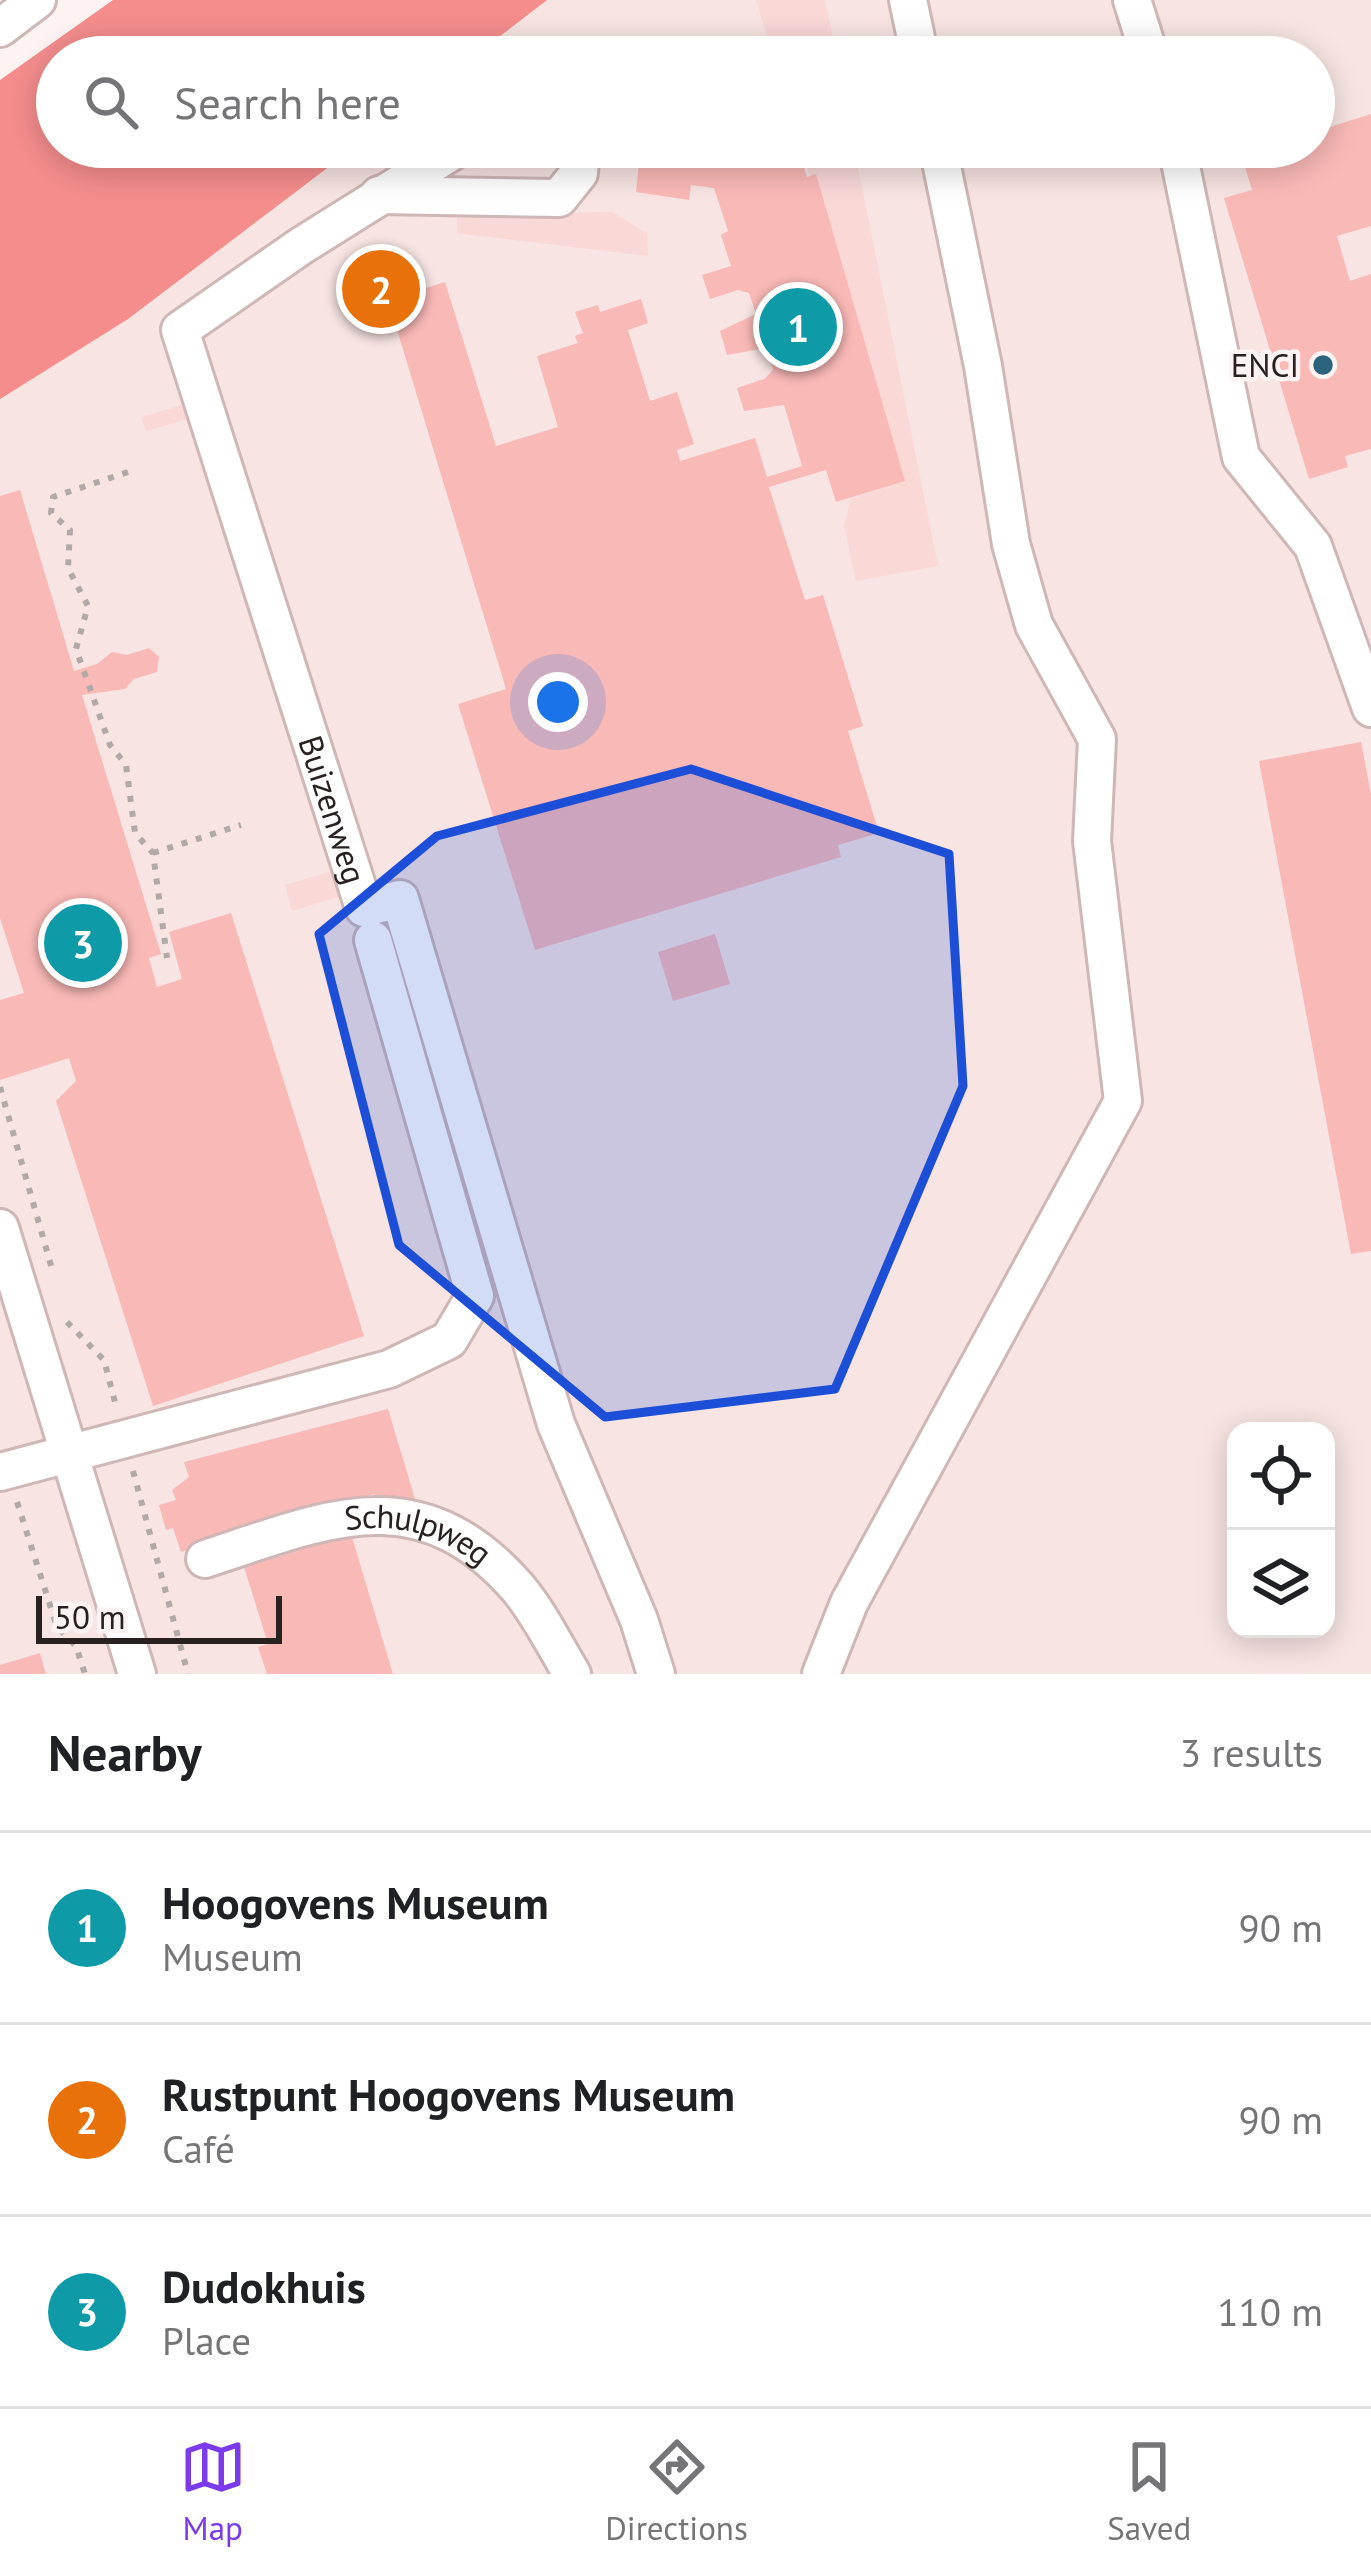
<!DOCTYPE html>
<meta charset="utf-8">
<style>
body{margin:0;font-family:"PT Sans",sans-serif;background:#f6f6f6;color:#202124}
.controls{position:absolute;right:36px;bottom:36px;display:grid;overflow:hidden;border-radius:24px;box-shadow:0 6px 30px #0003}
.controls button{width:108px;height:108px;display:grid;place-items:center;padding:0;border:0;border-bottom:3px solid #e0e0e0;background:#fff;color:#202124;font:60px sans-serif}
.scale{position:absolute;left:36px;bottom:30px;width:246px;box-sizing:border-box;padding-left:12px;border:6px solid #292020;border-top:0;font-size:33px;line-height:42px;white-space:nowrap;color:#292020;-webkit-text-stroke:9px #fdf3f3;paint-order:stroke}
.you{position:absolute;left:558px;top:702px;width:42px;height:42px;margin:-30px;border:9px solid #fff;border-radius:50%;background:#1a73e8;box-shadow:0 0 0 18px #1a73e833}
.badge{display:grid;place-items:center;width:78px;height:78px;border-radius:50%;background:#7c3aed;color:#fff;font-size:39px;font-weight:700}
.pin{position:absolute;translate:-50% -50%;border:6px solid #fff;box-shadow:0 3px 12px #0006}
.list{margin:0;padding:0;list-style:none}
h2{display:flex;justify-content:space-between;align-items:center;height:156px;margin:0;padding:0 48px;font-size:51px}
h2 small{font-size:39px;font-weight:400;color:#757577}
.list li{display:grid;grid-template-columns:78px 1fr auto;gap:36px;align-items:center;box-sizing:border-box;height:192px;padding:0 48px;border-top:3px solid #e0e0e0}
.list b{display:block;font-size:45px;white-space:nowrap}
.list p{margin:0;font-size:39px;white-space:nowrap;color:#757577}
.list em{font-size:39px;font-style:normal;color:#757577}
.icon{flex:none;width:66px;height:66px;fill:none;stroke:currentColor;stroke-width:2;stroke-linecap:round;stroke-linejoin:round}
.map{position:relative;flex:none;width:1371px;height:1674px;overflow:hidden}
.search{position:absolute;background:#fff;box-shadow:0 6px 30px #0003;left:36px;right:36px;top:36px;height:132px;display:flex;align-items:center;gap:30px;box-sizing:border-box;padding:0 42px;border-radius:66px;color:#757577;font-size:45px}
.sheet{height:732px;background:#fff}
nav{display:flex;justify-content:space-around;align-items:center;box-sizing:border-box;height:168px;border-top:3px solid #e0e0e0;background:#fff;font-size:33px;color:#757577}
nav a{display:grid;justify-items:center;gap:6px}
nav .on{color:#7c3aed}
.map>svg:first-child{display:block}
.built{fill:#f7e4e3;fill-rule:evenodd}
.green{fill:#f9d8d6}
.water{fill:#f48d8c}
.building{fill:#f9b9b7}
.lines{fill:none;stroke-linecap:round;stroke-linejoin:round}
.minor-casing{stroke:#ceb7b6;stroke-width:42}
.path{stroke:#b1a8a8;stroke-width:6;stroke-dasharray:6 9;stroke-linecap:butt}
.minor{stroke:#fff;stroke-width:36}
.marked{fill:#1d4ed8;fill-opacity:0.2;stroke:#1d4ed8;stroke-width:9;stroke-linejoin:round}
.poi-dot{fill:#2b637d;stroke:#fdf3f3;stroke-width:4.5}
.labels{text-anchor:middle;stroke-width:9;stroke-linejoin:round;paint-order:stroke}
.poi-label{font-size:33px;fill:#292020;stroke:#fdf3f3;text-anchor:end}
.street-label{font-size:33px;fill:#292020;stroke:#fdf3f3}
</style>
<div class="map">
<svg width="1371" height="1674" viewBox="0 0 1371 1674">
<rect width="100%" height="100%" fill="#fdf3f3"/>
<path class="built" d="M342,0H1371V1674H0V213L106,147H1314V57H251ZM1236,1431H1326V1629H1236Z"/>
<path class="green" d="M756,0H825L837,57H773Z
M801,147H854L938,566L856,581L844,525L851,499L903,480Z
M612,212L647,233L648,256L457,233V215Z
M190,403L195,417L146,431L141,417Z
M333,871L341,896L292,911L285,885Z"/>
<path class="water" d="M113,0H547L473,57H57V147H355L128,319L0,399V80Z"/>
<path class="building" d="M770,46L774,57H737V56Z
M1371,114V226L1337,236L1350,281L1371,274V449L1345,456L1348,467L1309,479L1224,198L1252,190L1241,154L1264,147H1314V132Z
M628,147H798L807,177L816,174L905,481L836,502L826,470L769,487L805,600L823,595L863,726L848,731L879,833L838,845L841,857L535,950L458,704L506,689L388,300L445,282L496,446L558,427L537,356L578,343L575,336L583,333L575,312L598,305L600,312L641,299L648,323L628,330L650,401L677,392L694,444L677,450L680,461L755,438L767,477L802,466L784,405L744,411L737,388L764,379L773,370L766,348L727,355L720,331L756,314L749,293L738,290L710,299L702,275L731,266L721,235L728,231L714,188L691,185L689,200L636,192L639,164L626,163Z
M960,147H988L989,154L962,157Z
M20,490L74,671L97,664L112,652L127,655L149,648L159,657L157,672L134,679L125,689L82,695L161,954L149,958L157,987L182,979L169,932L231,913L364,1336L153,1406L56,1101L76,1081L69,1058L0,1080V1000L24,993L0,918V496Z
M1361,742L1371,794V1251L1351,1254L1259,761Z
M715,934L730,984L673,1001L658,952Z
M388,1409L415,1499L379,1510L374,1494L181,1552L173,1528L166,1530L159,1505L176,1500L172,1490L189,1477L184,1462Z
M351,1534L393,1674H267L258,1647L268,1644L244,1567Z
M40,1653L46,1674H0V1665Z"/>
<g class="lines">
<defs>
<g id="minor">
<path d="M908,0L920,57"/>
<path d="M1132,0L1150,57"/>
<path d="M0,28L37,0"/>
<path id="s1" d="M459,147L301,246L180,330L364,908L400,899L556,1424L639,1620L656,1674"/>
<path d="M1177,147L1241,457L1313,546L1371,708"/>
<path d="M379,195L559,198L579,173L581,147"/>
<path d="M0,1228L137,1674"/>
<path d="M0,1472L389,1369L449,1340L475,1296L373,940"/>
<path id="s2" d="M205,1559C327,1519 419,1475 518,1588C539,1613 555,1646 572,1674"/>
<path d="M821,1674L849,1603L1123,1101L1092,841L1097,739L1034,625L1011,544L983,366L938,147"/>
</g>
</defs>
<use href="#minor" class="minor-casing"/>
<path class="path" d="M128,472L53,497L51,513L70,530L68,568L88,606L76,649L110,745L126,765L135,833L153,853L167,958
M153,853L241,825
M0,1087L52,1269
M67,1322L104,1360L116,1406
M133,1471L188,1674
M17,1502L57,1627L76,1646L85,1674"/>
<use href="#minor" class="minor"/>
</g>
<path class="marked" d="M691,769L949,854L963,1086L835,1389L605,1417L399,1245L319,934L437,836Z"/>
<circle class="poi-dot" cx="1323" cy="365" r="12"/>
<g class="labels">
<g class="poi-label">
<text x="1299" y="377">ENCI</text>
</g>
<g class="street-label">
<text dy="12" stroke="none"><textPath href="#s1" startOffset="837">Buizenweg</textPath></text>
<text dy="12" stroke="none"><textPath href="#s2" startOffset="222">Schulpweg</textPath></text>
</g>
</g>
</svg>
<div class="controls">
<button><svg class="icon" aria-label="locate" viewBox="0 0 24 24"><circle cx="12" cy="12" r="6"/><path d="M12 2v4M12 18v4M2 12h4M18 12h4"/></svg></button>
<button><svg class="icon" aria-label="layers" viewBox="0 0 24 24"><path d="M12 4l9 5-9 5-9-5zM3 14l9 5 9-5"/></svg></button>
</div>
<div class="scale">50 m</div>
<div class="you"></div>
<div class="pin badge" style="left:798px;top:327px;background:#0f9aa8">1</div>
<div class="pin badge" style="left:381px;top:289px;background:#e8710a">2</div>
<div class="pin badge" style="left:83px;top:943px;background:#0f9aa8">3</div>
<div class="search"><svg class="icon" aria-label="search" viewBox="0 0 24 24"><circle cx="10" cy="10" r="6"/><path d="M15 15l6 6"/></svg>Search here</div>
</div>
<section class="sheet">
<h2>Nearby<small>3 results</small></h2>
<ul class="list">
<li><span class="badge" style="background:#0f9aa8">1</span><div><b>Hoogovens Museum</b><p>Museum</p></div><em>90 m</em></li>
<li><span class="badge" style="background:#e8710a">2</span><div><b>Rustpunt Hoogovens Museum</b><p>Café</p></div><em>90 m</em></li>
<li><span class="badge" style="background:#0f9aa8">3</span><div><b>Dudokhuis</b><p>Place</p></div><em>110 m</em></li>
</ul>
</section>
<nav>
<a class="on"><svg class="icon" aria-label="map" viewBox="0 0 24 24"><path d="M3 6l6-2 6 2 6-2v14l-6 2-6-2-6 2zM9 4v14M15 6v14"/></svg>Map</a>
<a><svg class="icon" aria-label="directions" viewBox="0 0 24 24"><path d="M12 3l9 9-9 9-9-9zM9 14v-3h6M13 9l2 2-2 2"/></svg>Directions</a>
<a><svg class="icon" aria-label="saved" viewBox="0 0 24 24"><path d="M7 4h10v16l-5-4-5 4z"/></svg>Saved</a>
</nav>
